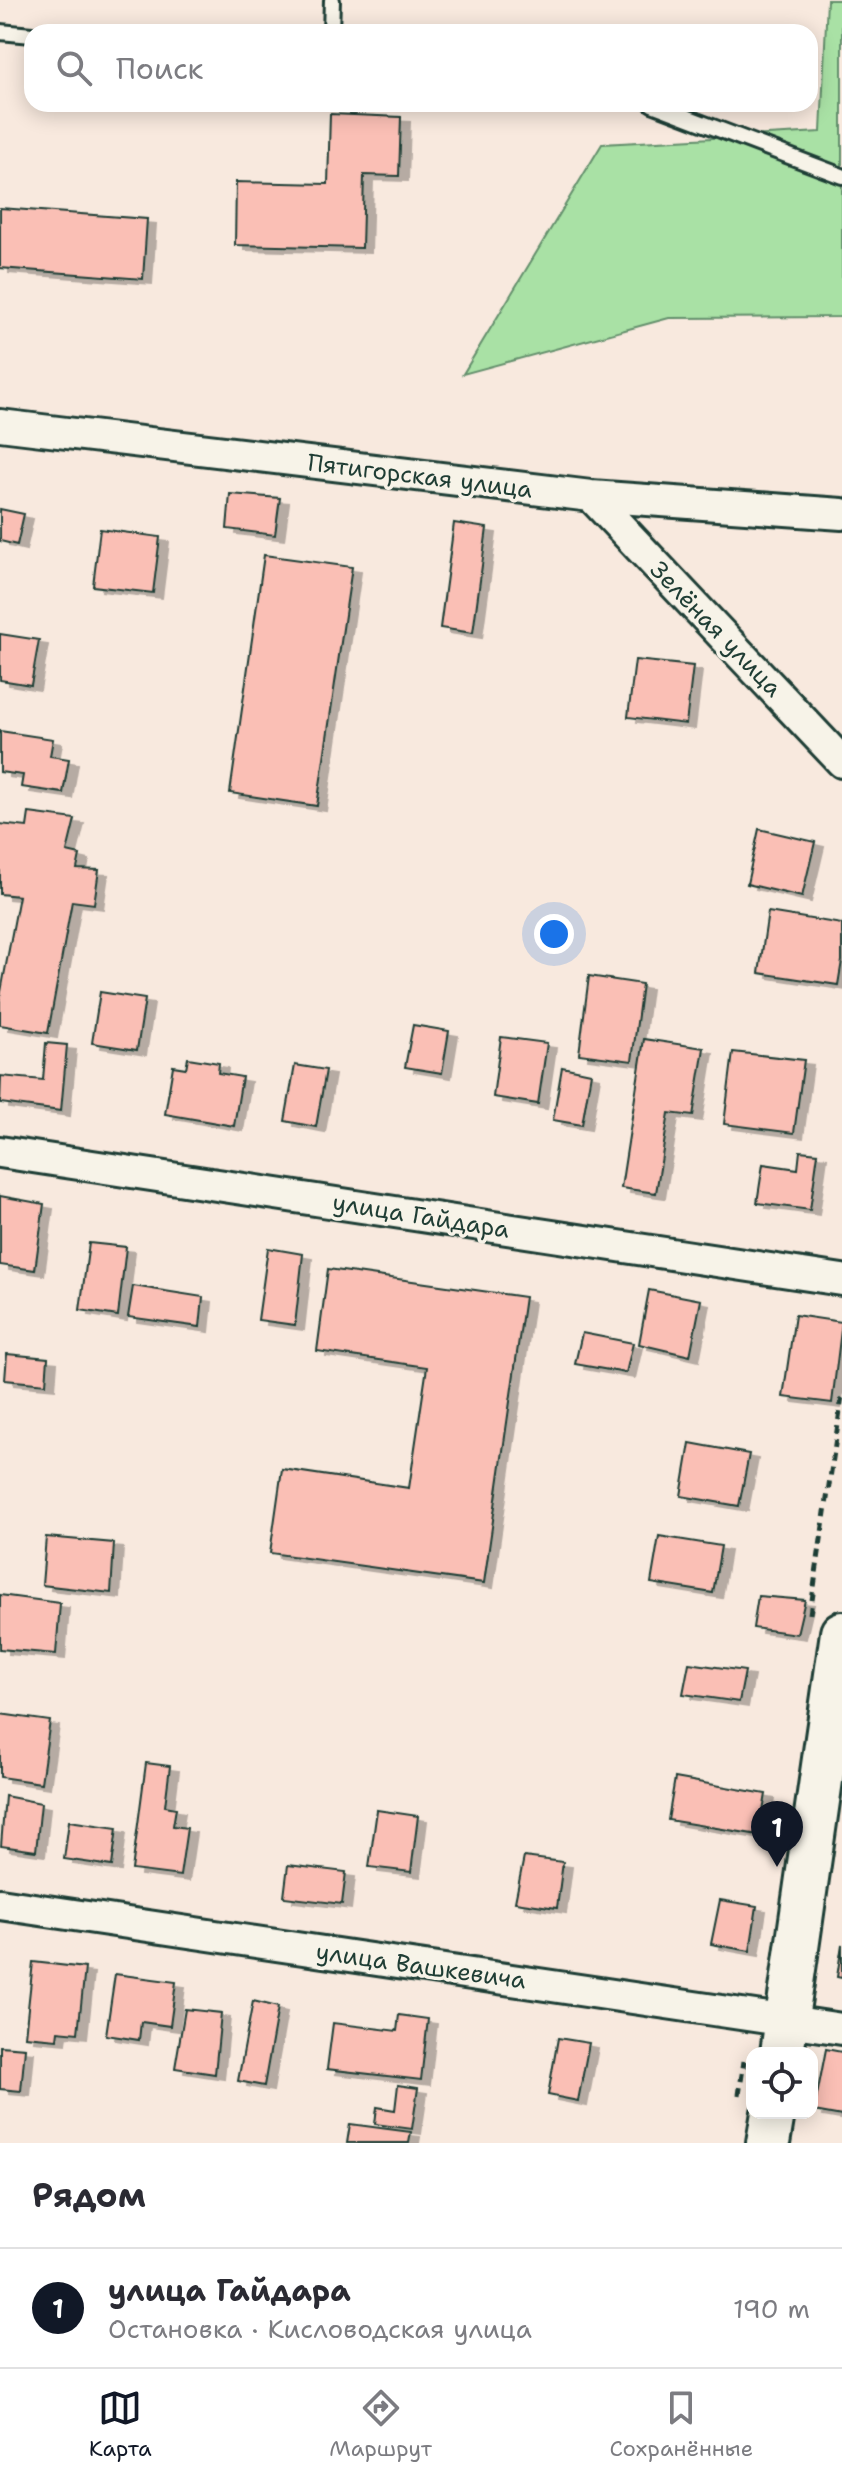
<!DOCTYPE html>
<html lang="ru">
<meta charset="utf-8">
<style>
body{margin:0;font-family:"Shantell Sans",sans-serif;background:#f2f2f3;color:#2b2b33}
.controls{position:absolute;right:24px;bottom:24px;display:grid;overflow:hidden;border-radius:16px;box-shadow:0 4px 20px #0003}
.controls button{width:72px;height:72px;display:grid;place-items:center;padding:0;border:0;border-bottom:2px solid #e1e1e2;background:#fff;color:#2b2b33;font:40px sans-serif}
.you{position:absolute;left:554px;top:934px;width:28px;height:28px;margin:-20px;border:6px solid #fff;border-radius:50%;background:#1a73e8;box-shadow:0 0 0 12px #1a73e833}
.badge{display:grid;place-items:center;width:52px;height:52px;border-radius:50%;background:#111827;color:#fff;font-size:26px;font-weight:700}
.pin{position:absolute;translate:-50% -66px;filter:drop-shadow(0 2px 4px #0008)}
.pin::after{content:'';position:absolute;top:42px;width:28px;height:24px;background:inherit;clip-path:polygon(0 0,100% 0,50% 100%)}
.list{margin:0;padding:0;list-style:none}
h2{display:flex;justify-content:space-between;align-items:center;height:104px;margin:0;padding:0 32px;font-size:34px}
h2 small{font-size:26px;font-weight:400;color:#7c7c81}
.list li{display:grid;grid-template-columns:52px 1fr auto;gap:24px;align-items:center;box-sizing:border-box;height:120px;padding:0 32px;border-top:2px solid #e1e1e2}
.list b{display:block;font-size:30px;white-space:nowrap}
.list p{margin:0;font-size:26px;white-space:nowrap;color:#7c7c81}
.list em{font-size:26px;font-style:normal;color:#7c7c81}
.icon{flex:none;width:44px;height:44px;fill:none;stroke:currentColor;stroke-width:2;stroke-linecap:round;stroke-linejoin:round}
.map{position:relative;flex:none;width:842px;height:2143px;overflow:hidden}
.search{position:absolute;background:#fff;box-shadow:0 4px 20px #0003;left:24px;right:24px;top:24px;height:88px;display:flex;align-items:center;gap:20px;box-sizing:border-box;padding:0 28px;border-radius:24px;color:#7c7c81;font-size:30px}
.sheet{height:224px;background:#fff}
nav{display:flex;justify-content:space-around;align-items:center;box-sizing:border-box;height:112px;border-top:2px solid #e1e1e2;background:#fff;font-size:22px;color:#7c7c81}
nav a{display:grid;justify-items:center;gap:4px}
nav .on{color:#111827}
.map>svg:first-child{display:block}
.green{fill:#a9e1a5;stroke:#648f6c;stroke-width:2}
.building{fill:#fabfb5;stroke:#1f3d34;stroke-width:2;filter:url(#shadow)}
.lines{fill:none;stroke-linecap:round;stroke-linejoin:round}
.service-casing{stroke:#1f3d34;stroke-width:20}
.minor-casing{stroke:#1f3d34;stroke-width:36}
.secondary-casing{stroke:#1f3d34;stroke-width:48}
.path{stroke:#1f3d34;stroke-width:5;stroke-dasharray:8 6;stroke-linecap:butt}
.service{stroke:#f7f3e8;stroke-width:14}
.minor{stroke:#f7f3e8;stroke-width:30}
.secondary{stroke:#f7f3e8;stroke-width:42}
.labels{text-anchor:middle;stroke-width:7;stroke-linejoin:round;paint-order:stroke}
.street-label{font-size:24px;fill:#1f3d34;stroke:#f7f3e8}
</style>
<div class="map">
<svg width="842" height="2143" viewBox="0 0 842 2143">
<defs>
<filter id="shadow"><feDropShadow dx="9" dy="5" stdDeviation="0" flood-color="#0004"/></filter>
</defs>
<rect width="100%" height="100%" fill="#f8e9de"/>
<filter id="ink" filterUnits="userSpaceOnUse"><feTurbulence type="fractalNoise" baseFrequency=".0125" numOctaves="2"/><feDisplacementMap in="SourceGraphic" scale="16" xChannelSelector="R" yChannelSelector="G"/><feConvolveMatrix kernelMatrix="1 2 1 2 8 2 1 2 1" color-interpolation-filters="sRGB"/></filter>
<g filter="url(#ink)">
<path class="green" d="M827,0H842V317L669,318L463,374L602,144L821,132Z"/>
<path class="building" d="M330,114L401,117L399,176L364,175L362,248L235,245L236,182L328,184Z
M0,208L147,219L143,279L0,268Z
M230,494L280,498L275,535L227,529Z
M0,509L24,514L17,545L0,541Z
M454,523L487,528L473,633L440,628Z
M100,529L160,537L153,593L93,586Z
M264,555L352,567L317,806L230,793Z
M0,634L39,640L31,685L0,680Z
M635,660L693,666L686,724L628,717Z
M0,731L53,739L50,756L69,759L63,793L21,787L23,775L0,772Z
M29,813L75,819L67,852L80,855L77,869L99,870L94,904L72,901L48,1033L0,1025V997L19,896L0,894V824L27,827Z
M759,829L815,842L802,897L747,884Z
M768,912L842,924V961L838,985L759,973Z
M589,976L642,984L632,1061L579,1054Z
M100,992L145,999L137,1050L92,1043Z
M413,1025L449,1031L442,1073L405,1067Z
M501,1037L547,1043L538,1104L493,1097Z
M644,1039L704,1048L693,1116L669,1113L656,1193L621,1188Z
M46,1043L67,1045L61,1111L0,1103L1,1076L43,1080Z
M733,1052L804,1060L794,1133L724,1124Z
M188,1058L219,1063L218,1073L242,1077L234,1126L165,1114L173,1066L186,1068Z
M295,1065L326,1070L316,1127L285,1121Z
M562,1067L591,1073L582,1125L553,1120Z
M800,1151L818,1153L810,1210L757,1203L763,1164L798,1169Z
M0,1196L44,1204L35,1270L0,1265Z
M89,1243L126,1247L118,1316L80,1310Z
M268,1248L303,1254L295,1325L258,1320Z
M328,1269L525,1297L484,1583L270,1553L282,1469L409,1488L427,1367L317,1351Z
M133,1286L203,1297L200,1327L128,1317Z
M649,1290L701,1300L690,1356L639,1344Z
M795,1315L842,1322L832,1403L783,1397Z
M582,1333L633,1343L626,1373L575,1364Z
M7,1354L48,1358L46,1384L5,1380Z
M690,1443L749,1454L739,1506L681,1496Z
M659,1536L721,1546L713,1593L651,1583Z
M46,1537L114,1543L111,1593L42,1585Z
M0,1595L60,1603L56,1654L0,1649Z
M758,1596L805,1600L797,1634L753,1628Z
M689,1663L745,1671L739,1702L683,1694Z
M0,1714L50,1721L41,1783L0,1777Z
M146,1763L170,1766L165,1806L176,1808L173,1826L187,1828L180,1876L132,1870Z
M675,1778L766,1794L759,1835L668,1820Z
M5,1796L41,1803L36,1851L1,1846Z
M377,1810L418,1816L411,1872L369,1867Z
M69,1821L117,1828L112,1866L64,1859Z
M524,1857L563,1862L557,1908L515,1902Z
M288,1865L346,1872L342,1904L284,1897Z
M720,1900L757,1906L750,1951L711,1944Z
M842,1944V1978L837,1977Z
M33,1962L85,1968L78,2033L58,2031L57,2039L25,2036Z
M115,1974L176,1982L170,2026L141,2022L139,2040L106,2035Z
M253,2001L278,2007L264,2086L238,2081Z
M185,2009L221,2013L215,2074L175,2068Z
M399,2015L428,2019L421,2080L327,2069L333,2023L397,2031Z
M558,2038L589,2043L578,2101L548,2095Z
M0,2046L25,2048L21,2091L0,2089Z
M826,2049L842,2052V2116L814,2111Z
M398,2085L418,2088L412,2129L375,2124L377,2107L395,2110Z
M350,2124L411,2132L409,2143H347Z"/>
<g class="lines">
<defs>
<path id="service" d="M0,32L32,35
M331,32L332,0
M652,104L842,176"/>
<path id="minor" d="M0,425L591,496L842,514
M591,496L842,762
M0,1152L842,1280
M0,1904L842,2029"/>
<path id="secondary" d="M782,2053L842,1633
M768,2143L773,2113"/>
</defs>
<use href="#service" class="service-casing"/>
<use href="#minor" class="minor-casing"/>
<use href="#secondary" class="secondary-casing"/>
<path class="path" d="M810,1614L842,1397
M739,2095L744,2061"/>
<use href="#service" class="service"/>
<use href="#minor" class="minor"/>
<use href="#secondary" class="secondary"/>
</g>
</g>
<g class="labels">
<g class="street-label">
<text transform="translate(420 476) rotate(7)" y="8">Пятигорская улица</text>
<text transform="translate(716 629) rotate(46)" y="8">Зелёная улица</text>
<text transform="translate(421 1216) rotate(9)" y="8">улица Гайдара</text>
<text transform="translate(421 1966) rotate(8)" y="8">улица Вашкевича</text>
</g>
</g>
</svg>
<div class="controls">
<button><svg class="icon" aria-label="locate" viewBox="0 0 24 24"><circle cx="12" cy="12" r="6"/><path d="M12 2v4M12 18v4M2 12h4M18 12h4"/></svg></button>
</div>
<div class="you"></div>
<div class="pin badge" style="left:777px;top:1867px">1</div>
<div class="search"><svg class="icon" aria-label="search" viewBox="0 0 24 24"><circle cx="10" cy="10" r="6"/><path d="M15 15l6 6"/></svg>Поиск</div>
</div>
<section class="sheet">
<h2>Рядом<small></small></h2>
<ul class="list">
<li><span class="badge">1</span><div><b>улица Гайдара</b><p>Остановка · Кисловодская улица</p></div><em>190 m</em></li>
</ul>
</section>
<nav>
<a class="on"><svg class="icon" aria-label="map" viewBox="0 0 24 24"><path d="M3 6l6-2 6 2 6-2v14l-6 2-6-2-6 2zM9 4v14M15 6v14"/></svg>Карта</a>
<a><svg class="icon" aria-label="directions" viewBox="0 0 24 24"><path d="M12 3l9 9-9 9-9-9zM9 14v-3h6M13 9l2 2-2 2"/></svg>Маршрут</a>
<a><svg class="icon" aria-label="saved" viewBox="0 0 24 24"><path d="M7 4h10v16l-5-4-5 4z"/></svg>Сохранённые</a>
</nav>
